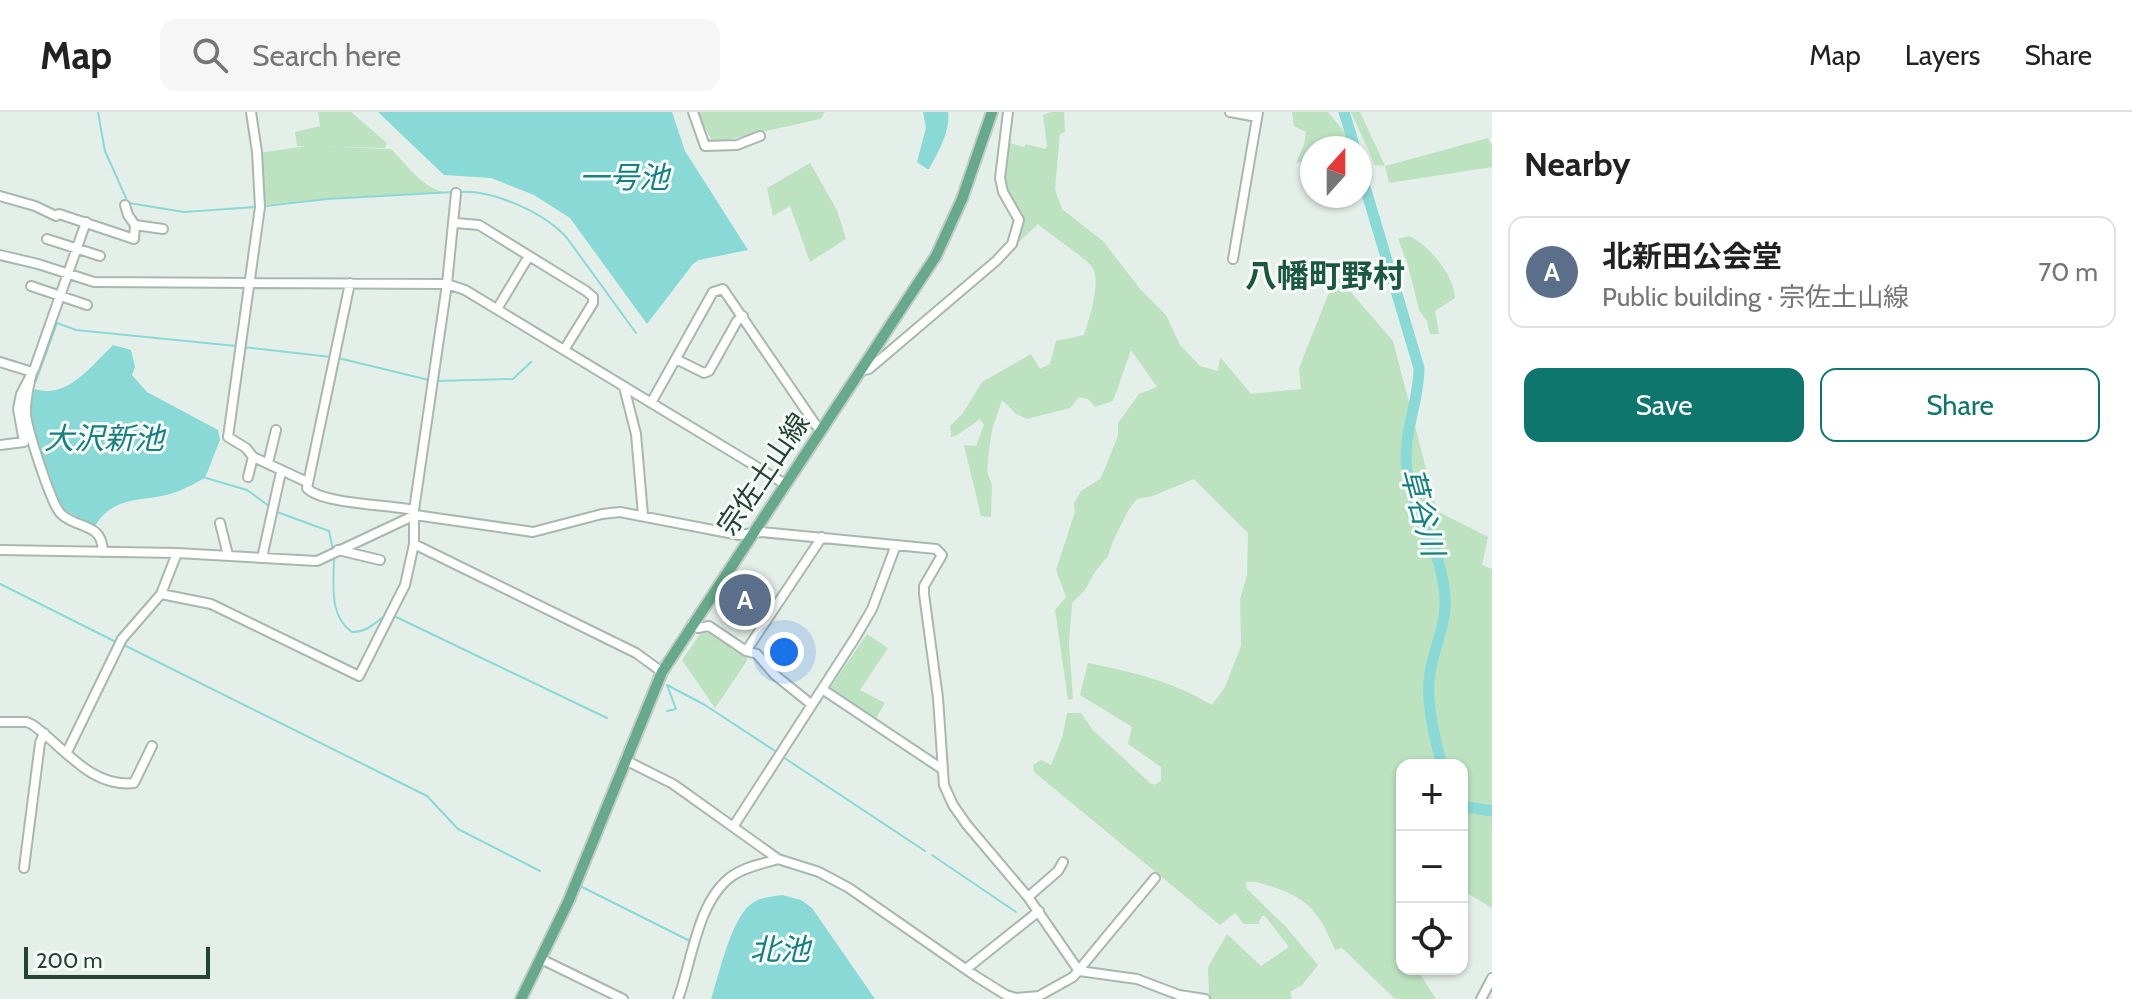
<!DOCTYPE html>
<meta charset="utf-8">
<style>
body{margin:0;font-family:Cabin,"Noto Sans JP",sans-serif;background:#f6f6f6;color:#222}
.controls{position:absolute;right:24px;bottom:24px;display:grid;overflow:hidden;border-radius:16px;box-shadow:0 2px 6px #0004}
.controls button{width:72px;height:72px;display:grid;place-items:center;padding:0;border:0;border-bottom:2px solid #e0e0e0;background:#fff;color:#222;font:40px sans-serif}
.compass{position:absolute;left:1300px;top:24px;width:72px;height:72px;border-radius:50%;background:#fff;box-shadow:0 2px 6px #0004;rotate:21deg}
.scale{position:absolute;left:24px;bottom:20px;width:186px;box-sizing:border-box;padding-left:8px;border:4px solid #224435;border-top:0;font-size:22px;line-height:28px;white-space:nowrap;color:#224435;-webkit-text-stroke:6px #f6fbf8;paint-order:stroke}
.you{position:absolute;left:784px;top:540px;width:28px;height:28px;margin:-20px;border:6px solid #fff;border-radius:50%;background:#1a73e8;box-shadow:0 0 0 12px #1a73e833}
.badge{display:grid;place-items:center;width:52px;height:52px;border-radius:50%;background:#0f766e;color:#fff;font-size:26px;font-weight:700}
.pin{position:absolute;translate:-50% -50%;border:4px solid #fff;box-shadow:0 2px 8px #0006}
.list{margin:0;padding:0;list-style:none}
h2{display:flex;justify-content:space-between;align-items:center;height:104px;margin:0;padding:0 32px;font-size:34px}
h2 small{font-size:26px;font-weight:400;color:#767676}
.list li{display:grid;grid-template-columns:52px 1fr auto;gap:24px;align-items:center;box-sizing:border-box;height:112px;margin:0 16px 16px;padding:0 16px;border:2px solid #e0e0e0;border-radius:16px}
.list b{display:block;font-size:30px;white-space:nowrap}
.list p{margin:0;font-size:26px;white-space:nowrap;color:#767676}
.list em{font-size:26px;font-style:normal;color:#767676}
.actions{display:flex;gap:16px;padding:24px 32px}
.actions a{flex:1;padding:18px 0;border:2px solid #0f766e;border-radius:16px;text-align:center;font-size:28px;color:#0f766e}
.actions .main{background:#0f766e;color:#fff}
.icon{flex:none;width:44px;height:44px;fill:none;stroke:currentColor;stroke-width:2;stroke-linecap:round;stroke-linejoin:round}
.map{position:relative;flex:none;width:1492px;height:887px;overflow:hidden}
header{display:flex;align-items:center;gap:48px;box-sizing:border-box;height:112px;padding:0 40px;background:#fff;border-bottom:2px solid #e0e0e0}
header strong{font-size:38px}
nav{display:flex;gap:44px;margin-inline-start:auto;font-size:28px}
.search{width:560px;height:72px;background:#f6f6f6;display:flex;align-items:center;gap:20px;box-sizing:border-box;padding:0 28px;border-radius:16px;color:#767676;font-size:30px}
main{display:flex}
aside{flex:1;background:#fff}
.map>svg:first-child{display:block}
.green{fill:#bce2c0}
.water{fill:#89d9d7}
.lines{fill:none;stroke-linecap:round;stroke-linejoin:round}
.stream{stroke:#89d9d7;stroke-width:2}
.river{stroke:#89d9d7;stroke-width:11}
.minor-casing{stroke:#a7b8af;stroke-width:12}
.major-casing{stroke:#c1cbc6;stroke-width:14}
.minor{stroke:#fff;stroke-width:8}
.major{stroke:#66a98c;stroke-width:10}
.labels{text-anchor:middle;stroke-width:6;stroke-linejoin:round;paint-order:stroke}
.street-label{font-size:28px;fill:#224435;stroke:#f6fbf8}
.water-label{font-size:30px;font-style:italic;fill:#15807f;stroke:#f6fbf8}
.quarter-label{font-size:32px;font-weight:bold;fill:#1b583f;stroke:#f6fbf8}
</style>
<header>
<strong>Map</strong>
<div class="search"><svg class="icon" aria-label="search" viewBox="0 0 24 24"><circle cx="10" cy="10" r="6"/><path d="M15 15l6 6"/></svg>Search here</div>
<nav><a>Map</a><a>Layers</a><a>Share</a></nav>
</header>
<main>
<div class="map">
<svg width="1492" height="887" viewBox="0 0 1492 887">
<rect width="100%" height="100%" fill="#e5efe9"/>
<path class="green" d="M318,0H351L387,31L385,36L297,34L295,20L320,14Z
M697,0H825L820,7L713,31Z
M1051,0H1064L1065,20L1060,22L1055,77L1062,97L1103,129L1141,178L1166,203L1180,233L1200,254L1218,259L1220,245L1251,282L1301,277L1299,256L1336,163L1393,229L1437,399L1488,425L1482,453L1492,457V796L1462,778V653H1402V857H1417L1436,887H1395L1342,836L1335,838C1320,802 1309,786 1270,774C1262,772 1255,768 1246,770L1247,777L1286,815L1318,853L1302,873L1290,880L1292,887H1211L1209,884L1208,855L1227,822L1261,854L1289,835L1265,804H1262L1258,812H1244L1235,801L1220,813L1034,660L1033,653L1041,648L1051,653L1062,626L1067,601H1081L1092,617L1150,671L1154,673L1161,669V655L1128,632L1132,615L1080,583L1088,551C1133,560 1172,569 1212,593L1225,575L1241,534L1240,487L1247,463L1248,421L1194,367L1153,384L1137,387L1129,397L1113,429L1108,444L1095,460L1085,478L1072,491L1069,531L1073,587L1068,588L1055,498L1066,485L1056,458L1075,400L1074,391L1081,379L1100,367L1106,354L1118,323V311L1139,282L1157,275L1131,238L1113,289L1095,295L1088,287L1079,285L1070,296L1027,307L1016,302L1002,288L992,318L989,340L987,359L992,373L991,405L981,404L964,333L976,334L984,313L980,307L956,324L951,325L950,314L963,301L982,270L1031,242L1040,257L1050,252L1056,229L1084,223C1089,207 1102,169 1092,155C1087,147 1049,122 1038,112L1019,130L1017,135L1014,131L1019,118L1002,68L1006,30L1024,35L1026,32L1045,37L1047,34L1043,3Z
M1292,0H1328L1346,22L1351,36H1312V48L1296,51L1304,33L1306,20L1294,14Z
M1351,0H1360L1385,54L1375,53Z
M1488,26L1492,34V55L1389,71L1385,54Z
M307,34L391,37C406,52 422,75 443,80L331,86L262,93L259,43L265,40Z
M810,51L837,98L846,127L810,150L790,94L773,104L767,76Z
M1409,124C1429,133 1454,163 1455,186L1435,199L1439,222H1430L1427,209L1419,198L1408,153L1398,127Z
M712,520L747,544V549L715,596L682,548L700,522Z
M867,522L888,536L860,578L885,591L875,608L830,579V576Z"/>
<path class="water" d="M378,0H672L685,39L748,138L699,148L693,152L647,212L570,106L534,83L491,66L444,63Z
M923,0H948C951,18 938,41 929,57H927L917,50L926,16Z
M113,233L131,238L135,255L132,263L147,280L218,318L220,328L205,366C196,370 186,377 176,380C146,391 115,381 95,414L63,397C52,370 21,305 35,277C67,288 92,253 113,233Z
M782,783L801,788L812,796L875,887H711C719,863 731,807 751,792C760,785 771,785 782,783Z"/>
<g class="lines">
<path class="stream" d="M98,0L100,11
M100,12L105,39L126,86
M460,80C494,78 545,101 567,126L636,221
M129,91L184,100L255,95
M265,94L327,87L453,80
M242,235L331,245
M338,246L429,268
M36,269L57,211L76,218L236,234
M435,269L513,267L531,250
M206,366L247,378L269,394
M277,400L329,419L333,438
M334,444C334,470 328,504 352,520C368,520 374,511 386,503
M0,472L116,530
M392,503L607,606
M122,532L427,684L458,717L540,759
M667,599L676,597L667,573L705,593L775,639
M783,645L925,739
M932,743L1016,800
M582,775L690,829"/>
<path class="river" d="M1344,0L1355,36
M1360,58L1419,256C1419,291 1402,322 1407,358C1414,402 1443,440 1445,486C1447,515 1431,540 1429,569C1427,596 1435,627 1442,653
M1462,694L1492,699"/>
<defs>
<path id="minor" d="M251,0L257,40L260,95L228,325L246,336L253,345L307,370
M693,0L705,34L737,33L760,24
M1230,0L1257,5
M0,84L35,94L56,104
M59,102L134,127L135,113L128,103L125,93
M456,111L479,113L586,179L593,185V191L564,238
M135,113L163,117
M47,127L100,144
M0,143L38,152L94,170L447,172L465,178L785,372
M1233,147L1258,0
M350,171L307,376C321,392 391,393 414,398
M31,174L87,193
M497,197L529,144
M676,247L704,261L709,259L737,209L743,204
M0,250L32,260C29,273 25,289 26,303C28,319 51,392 61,402C79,418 102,410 103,440
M860,259L869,257L996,149L1012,132L1019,108L1003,80L1000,66L1008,0
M624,275L636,322L643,403
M651,291L713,180L723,177L820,319
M0,333L24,330L18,297L21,282L35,255L86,110
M268,351L276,318
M248,365L253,345
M220,411L228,443
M414,432L636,541L662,560
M0,438L177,441L317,449L415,403L533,420L602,402L620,400L739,423L761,420L936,437L942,443L924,474V482L938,586L944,673L953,693L967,713L1028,785L1079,859
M338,438L380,448
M262,446L281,360
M161,482L177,441
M692,512L698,516L709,514L746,539L757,542L775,563L811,592
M746,539L822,425
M822,577L942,657
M0,610H27L33,613C65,636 91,676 134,671L152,634
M67,640L122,527L161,482L211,492L359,564L405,473L414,432V398L447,172L456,81
M625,648L673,672L778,747L819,760L849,776L977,865L1006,883L1016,886L1039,884L1073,865L1155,766
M733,715L855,526L872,497L896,433
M24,756L40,631L44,621
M1028,785L1058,759L1063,750
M541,847L623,887
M966,857L1039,799
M1079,859L1137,867L1179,883L1205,887
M678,887C692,850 697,789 732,764C746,754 763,752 778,747
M1481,887L1492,866"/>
<path id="major" d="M521,887L569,788L662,560L936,144L962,87L992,0"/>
</defs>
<use href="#minor" class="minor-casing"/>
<use href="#major" class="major-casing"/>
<use href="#minor" class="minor"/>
<use href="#major" class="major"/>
</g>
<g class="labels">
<g class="street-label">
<text transform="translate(763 362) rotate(-56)" y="10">宗佐土山線</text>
</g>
<g class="water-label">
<text x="624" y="76">一号池</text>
<text x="104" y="337">大沢新池</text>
<text transform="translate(1422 400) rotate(75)" y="10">草谷川</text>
<text x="780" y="848">北池</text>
</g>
<g class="quarter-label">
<text x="1325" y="175">八幡町野村</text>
</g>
</g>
</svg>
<div class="controls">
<button>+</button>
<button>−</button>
<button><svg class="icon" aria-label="locate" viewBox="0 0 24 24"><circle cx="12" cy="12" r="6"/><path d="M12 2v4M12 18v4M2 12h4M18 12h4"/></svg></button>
</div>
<svg class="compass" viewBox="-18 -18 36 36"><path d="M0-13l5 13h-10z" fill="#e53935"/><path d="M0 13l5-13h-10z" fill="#767676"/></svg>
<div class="scale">200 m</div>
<div class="you"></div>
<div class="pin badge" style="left:745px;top:488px;background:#5c6f8a">A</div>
</div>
<aside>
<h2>Nearby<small></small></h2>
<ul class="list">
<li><span class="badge" style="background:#5c6f8a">A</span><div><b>北新田公会堂</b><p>Public building · 宗佐土山線</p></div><em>70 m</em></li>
</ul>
<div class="actions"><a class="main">Save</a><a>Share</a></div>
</aside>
</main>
